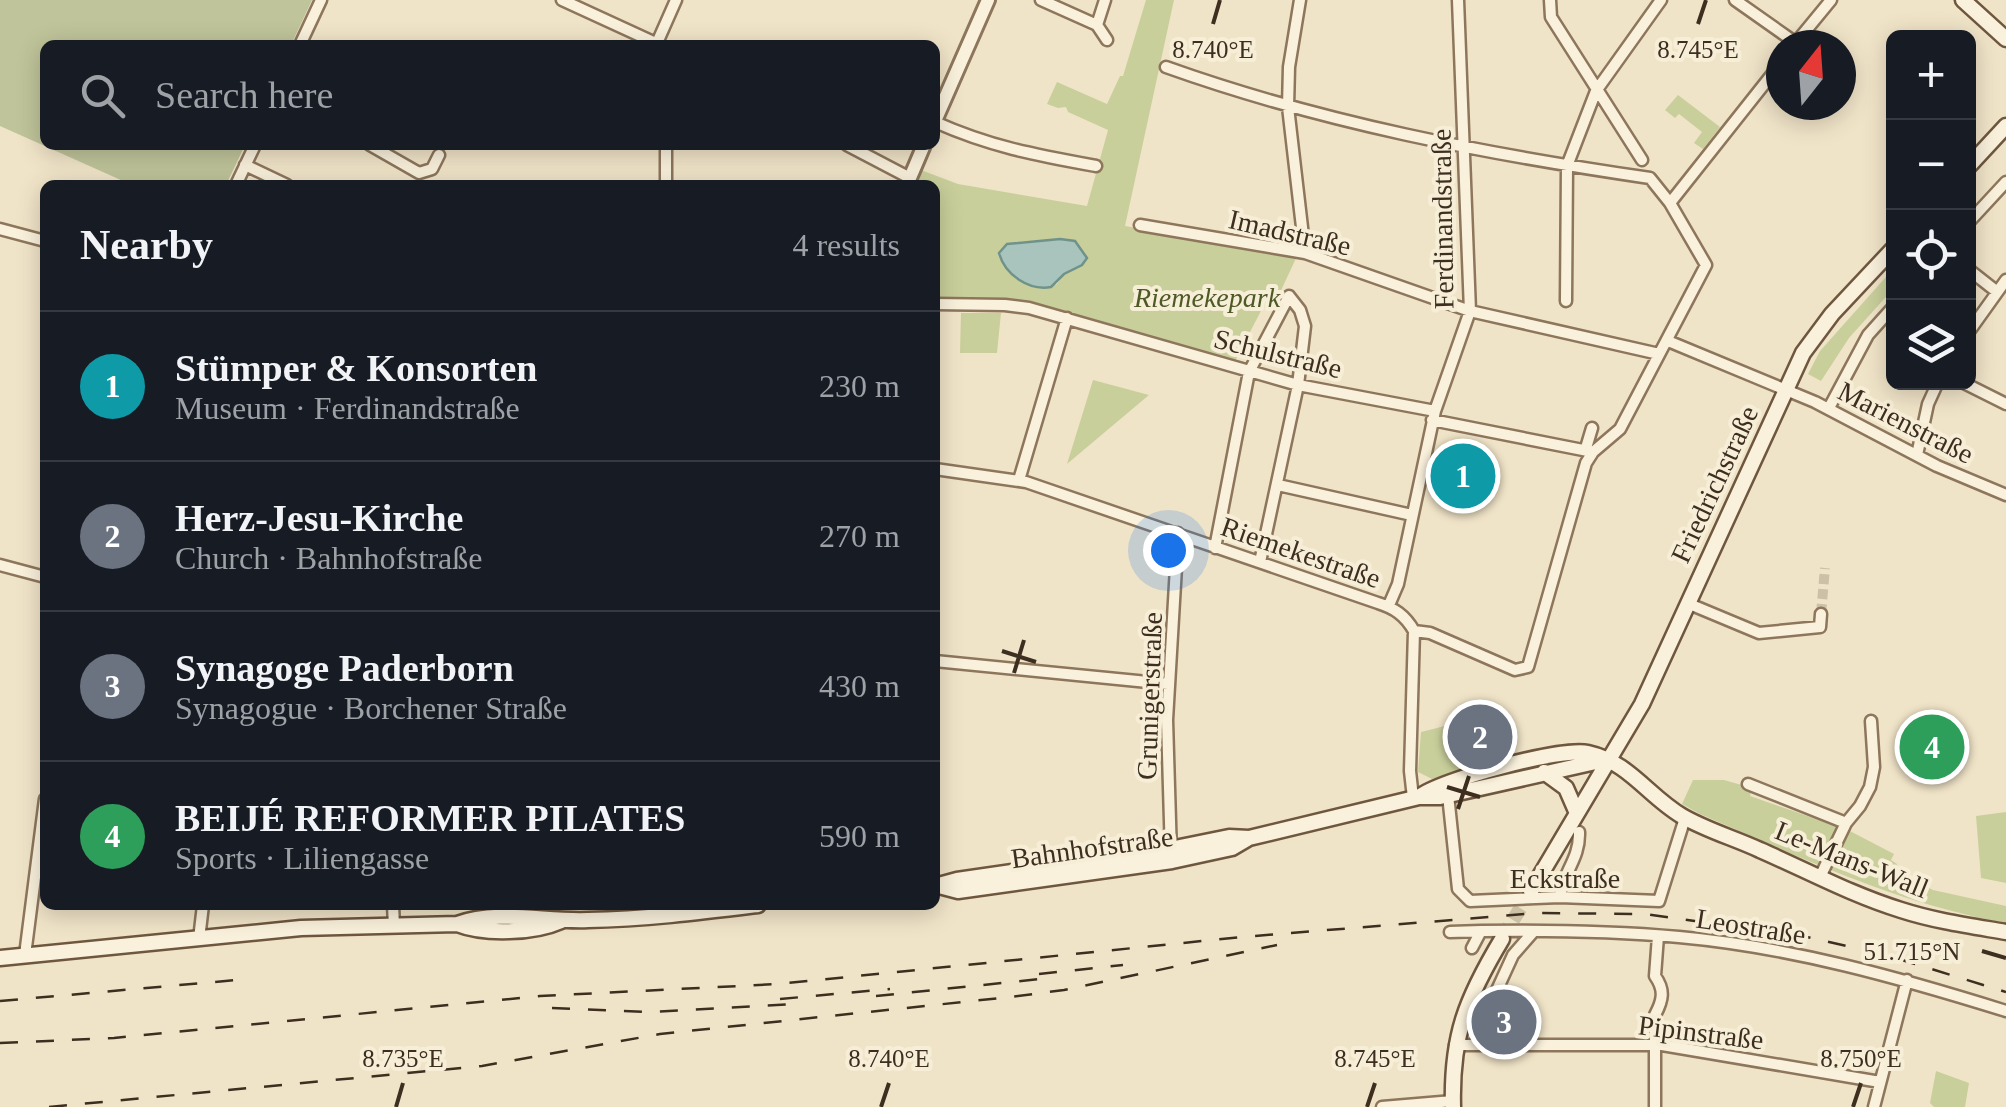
<!DOCTYPE html>
<meta charset="utf-8">
<style>
body{margin:0;font-family:"Times New Roman",serif;background:#20242c;color:#f1f3f6}
.controls{position:absolute;right:30px;top:30px;display:grid;overflow:hidden;border-radius:15px;box-shadow:0 5px 25px #0003}
.controls button{width:90px;height:90px;display:grid;place-items:center;padding:0;border:0;border-bottom:2px solid #363941;background:#171b24;color:#f1f3f6;font:50px sans-serif}
.compass{position:absolute;left:1766px;top:30px;width:90px;height:90px;border-radius:50%;background:#171b24;box-shadow:0 5px 25px #0003;rotate:17deg}
.you{position:absolute;left:1168px;top:550px;width:35px;height:35px;margin:-25px;border:8px solid #fff;border-radius:50%;background:#1a73e8;box-shadow:0 0 0 15px #1a73e833}
.badge{display:grid;place-items:center;width:65px;height:65px;border-radius:50%;background:#8c9099;color:#fff;font-size:32px;font-weight:700}
.pin{position:absolute;translate:-50% -50%;border:5px solid #fff;box-shadow:0 2px 10px #0006}
.list{margin:0;padding:0;list-style:none}
h2{display:flex;justify-content:space-between;align-items:center;height:130px;margin:0;padding:0 40px;font-size:42px}
h2 small{font-size:32px;font-weight:400;color:#9ea1a6}
.list li{display:grid;grid-template-columns:65px 1fr auto;gap:30px;align-items:center;box-sizing:border-box;height:150px;padding:0 40px;border-top:2px solid #363941}
.list b{display:block;font-size:38px;white-space:nowrap}
.list p{margin:0;font-size:32px;white-space:nowrap;color:#9ea1a6}
.list em{font-size:32px;font-style:normal;color:#9ea1a6}
.icon{flex:none;width:55px;height:55px;fill:none;stroke:currentColor;stroke-width:2;stroke-linecap:round;stroke-linejoin:round}
.map{position:relative;flex:none;width:2006px;height:1107px;overflow:hidden}
.search{position:absolute;background:#171b24;box-shadow:0 5px 25px #0003;left:40px;top:40px;width:900px;height:110px;display:flex;align-items:center;gap:25px;box-sizing:border-box;padding:0 35px;border-radius:15px;color:#9ea1a6;font-size:38px}
.panel{position:absolute;background:#171b24;box-shadow:0 5px 25px #0003;left:40px;top:180px;width:900px;height:730px;border-radius:15px}
.map>svg:first-child{display:block}
.green{fill:#c9cf9b;fill-rule:evenodd}
.cemetery{fill:#bfc49a}
.water{fill:#a9c4bc;stroke:#6f938a;stroke-width:2.5}
.lines{fill:none;stroke-linecap:round;stroke-linejoin:round}
.minor-tunnel{stroke:#ccc0a6;stroke-width:10;stroke-dasharray:10 5;stroke-linecap:butt}
.secondary-tunnel{stroke:#ccc0a6;stroke-width:14;stroke-dasharray:14 7;stroke-linecap:butt}
.minor-casing{stroke:#8d765c;stroke-width:15}
.tertiary-casing{stroke:#8d765c;stroke-width:18}
.secondary-casing{stroke:#6f573f;stroke-width:19}
.minor{stroke:#faf1dc;stroke-width:10}
.tertiary{stroke:#faf1dc;stroke-width:12}
.secondary{stroke:#faf1dc;stroke-width:14}
.rail{stroke:#3d2e20;stroke-width:2.5;stroke-dasharray:18 18;stroke-linecap:butt}
.ticks{fill:none;stroke:#3d2e20;stroke-width:4}
.labels{text-anchor:middle;stroke-width:8;stroke-linejoin:round;paint-order:stroke}
.street-label{font-size:28px;fill:#3d2e20;stroke:#f7eed8}
.park-label{font-size:28px;font-style:italic;fill:#4d5a26;stroke:#f7eed8}
.ticks-label{font-size:25px;text-anchor:middle;fill:#3d2e20;stroke:#f7eed8;stroke-width:8;stroke-linejoin:round;paint-order:stroke}
</style>
<div class="map">
<svg width="2006" height="1107" viewBox="0 0 2006 1107">
<rect width="100%" height="100%" fill="#f0e4c8"/>
<path class="green" d="M1146,0H1174L1125,226L1297,256L1272,310L1263,307L1235,361L1029,304L935,297V185H918L921,170L958,184L1087,206L1108,130L1068,112L1066,107L1058,108L1047,104L1057,82L1107,104L1120,76H1123ZM1053,240L1074,241L1087,258L1064,274L1057,284L1045,288L1023,283L1006,269L1036,243Z
M1678,95L1720,127L1703,149L1694,143L1702,132L1679,114L1675,118L1665,110Z
M1893,269V289L1849,338L1821,381L1808,374L1820,351Z
M961,313H1001L997,353H960Z
M1093,380L1149,395L1067,464Z
M1445,726L1449,745L1461,753L1466,765L1496,761L1432,779L1418,772L1421,732Z
M1693,780H1724L1752,788L1750,796L1848,830L1894,854L1891,860L1897,864L1895,869L1933,890L2006,906V923C1896,903 1802,858 1700,814L1682,804Z
M2006,812V883L1981,878L1976,816Z
M1936,1071L1969,1083L1965,1107H1934L1930,1103Z"/>
<path class="cemetery" d="M0,0H312L291,45H45V145H245L226,185H132L0,126Z"/>
<path class="water" d="M1060,239L1075,241L1087,258L1082,265L1064,274L1051,287C1029,291 1005,275 999,253L1007,244Z"/>
<g class="lines">
<path class="minor-tunnel" d="M1821,614L1825,568"/>
<path class="secondary-tunnel" d="M1502,938L1531,891"/>
<defs>
<path id="minor" d="M562,0L660,45
M1041,0L1097,25L1107,40
M1300,0L1289,67L1288,107L1305,253
M1550,0L1551,17L1642,160
M1735,0L1796,43
M1097,25L1105,0
M657,43L676,0
M300,45L321,0
M1794,45L1831,0
M935,122C991,147 1036,155 1096,166
M370,145L419,173L432,169L439,155
M847,145L910,178
M245,165L287,185
M236,185L255,145
M666,185V145
M1670,203L1781,63
M1968,223L2006,182
M1140,225L1305,253L1470,311L1659,354
M0,229L45,241
M1968,269L1996,291
M1566,301L1567,166L1596,91L1661,0
M935,304L1005,305L1029,308L1298,385L1435,411
M1968,333L2006,280
M1668,341L1815,402L1937,466L2006,495
M1962,382L2006,404
M1829,408L1868,335L1894,306
M1432,420L1593,452
M1586,448L1592,428
M1917,455L1928,404L1938,382
M935,469L1026,482L1378,603C1394,608 1405,615 1414,631L1430,633L1515,670L1528,667L1586,463L1593,452L1620,429L1706,265L1670,203L1650,178C1486,154 1323,123 1166,67
M1019,480L1067,318
M1278,485L1412,515
M1215,548L1249,372L1289,296L1300,310L1305,326L1298,385L1260,562
M0,565L45,577
M1687,603L1759,633L1820,627L1821,614
M1389,605L1398,584L1435,411L1470,311L1458,0
M935,661L1168,684
M1748,784L1846,823
M1448,795L1458,889L1470,901L1560,897L1659,901L1685,818
M1413,798L1410,771L1414,631
M1171,855L1167,720L1178,533
M1820,877L1846,823L1860,806L1870,787L1874,767L1871,721
M1560,897C1562,873 1580,860 1579,832
M393,905L394,926
M1450,932L1481,931
M199,939L203,905
M1472,948L1481,931C1547,930 1613,931 1679,937C1791,947 1900,978 2006,1011
M25,955L45,799
M1455,1045H1662L1880,1082
M1489,1047L1486,1014L1513,955L1534,931
M1382,1107L1453,1101
M1655,1107V1015C1663,1000 1665,990 1655,976L1658,936
M1874,1107L1907,980"/>
<path id="tertiary" d="M935,121L988,0
M907,185L924,145"/>
<path id="secondary" d="M1963,0L2006,39
M1968,167L2006,126
M1544,772L1566,788L1576,811
M1419,797C1440,780 1562,747 1588,753C1629,762 1648,796 1682,816C1706,830 1734,838 1760,850C1806,870 1852,895 1901,910C1935,921 1971,926 2006,932
M935,886L957,880L1170,849L1229,837L1249,838L1419,797H1440L1609,759
M939,886L958,891L1172,861L1232,848L1249,838
M1531,891L1642,704L1803,353L1832,314L1894,248
M457,924C485,935 534,933 561,921
M0,958L301,928L457,924C499,909 545,922 588,920C645,919 701,912 758,905
M1453,1107C1451,1036 1466,999 1502,939"/>
</defs>
<use href="#minor" class="minor-casing"/>
<use href="#tertiary" class="tertiary-casing"/>
<use href="#secondary" class="secondary-casing"/>
<use href="#minor" class="minor"/>
<use href="#tertiary" class="tertiary"/>
<use href="#secondary" class="secondary"/>
<path class="rail" d="M1039,974L1123,965
M876,996L1050,978
M780,999L890,989
M0,1001L248,979
M552,1008L650,1012L797,1004
M0,1043L114,1038L540,996L778,984L1242,937L1538,913L1645,914L1807,937L1886,955L2006,992
M49,1107L482,1066L660,1034L1010,997L1064,990L1277,945"/>
</g>
<path class="ticks" d="M1213,24L1220,0M1698,24L1706,0M1002,651L1036,662M1014,673L1024,640M1447,787L1480,797M1458,809L1469,776M1982,951L2006,958M396,1107L403,1083M881,1107L889,1083M1367,1107L1375,1083M1853,1107L1861,1083"/>
<g class="labels">
<g class="street-label">
<text transform="translate(1442 219) rotate(-91)" y="10">Ferdinandstraße</text>
<text transform="translate(1290 232) rotate(13)" y="10">Imadstraße</text>
<text transform="translate(1278 353) rotate(14)" y="10">Schulstraße</text>
<text transform="translate(1906 422) rotate(27)" y="10">Marienstraße</text>
<text transform="translate(1714 484) rotate(-65)" y="10">Friedrichstraße</text>
<text transform="translate(1301 552) rotate(19)" y="10">Riemekestraße</text>
<text transform="translate(1149 696) rotate(-88)" y="10">Grunigerstraße</text>
<text transform="translate(1092 847) rotate(-8)" y="10">Bahnhofstraße</text>
<text transform="translate(1852 859) rotate(22)" y="10">Le-Mans-Wall</text>
<text x="1565" y="888">Eckstraße</text>
<text transform="translate(1751 926) rotate(9)" y="10">Leostraße</text>
<text transform="translate(1701 1032) rotate(7)" y="10">Pipinstraße</text>
</g>
<g class="park-label">
<text x="1207" y="307">Riemekepark</text>
</g>
</g>
<g class="ticks-label">
<text x="1213" y="58">8.740°E</text>
<text x="1698" y="58">8.745°E</text>
<text x="1912" y="960">51.715°N</text>
<text x="403" y="1067">8.735°E</text>
<text x="889" y="1067">8.740°E</text>
<text x="1375" y="1067">8.745°E</text>
<text x="1861" y="1067">8.750°E</text>
</g>
</svg>
<div class="controls">
<button>+</button>
<button>−</button>
<button><svg class="icon" aria-label="locate" viewBox="0 0 24 24"><circle cx="12" cy="12" r="6"/><path d="M12 2v4M12 18v4M2 12h4M18 12h4"/></svg></button>
<button><svg class="icon" aria-label="layers" viewBox="0 0 24 24"><path d="M12 4l9 5-9 5-9-5zM3 14l9 5 9-5"/></svg></button>
</div>
<svg class="compass" viewBox="-18 -18 36 36"><path d="M0-13l5 13h-10z" fill="#e53935"/><path d="M0 13l5-13h-10z" fill="#9ea1a6"/></svg>
<div class="you"></div>
<div class="pin badge" style="left:1463px;top:476px;background:#0f9aa8">1</div>
<div class="pin badge" style="left:1480px;top:737px;background:#6b7280">2</div>
<div class="pin badge" style="left:1504px;top:1022px;background:#6b7280">3</div>
<div class="pin badge" style="left:1932px;top:747px;background:#2e9e5b">4</div>
<div class="search"><svg class="icon" aria-label="search" viewBox="0 0 24 24"><circle cx="10" cy="10" r="6"/><path d="M15 15l6 6"/></svg>Search here</div>
<section class="panel">
<h2>Nearby<small>4 results</small></h2>
<ul class="list">
<li><span class="badge" style="background:#0f9aa8">1</span><div><b>Stümper &amp; Konsorten</b><p>Museum · Ferdinandstraße</p></div><em>230 m</em></li>
<li><span class="badge" style="background:#6b7280">2</span><div><b>Herz-Jesu-Kirche</b><p>Church · Bahnhofstraße</p></div><em>270 m</em></li>
<li><span class="badge" style="background:#6b7280">3</span><div><b>Synagoge Paderborn</b><p>Synagogue · Borchener Straße</p></div><em>430 m</em></li>
<li><span class="badge" style="background:#2e9e5b">4</span><div><b>BEIJÉ REFORMER PILATES</b><p>Sports · Liliengasse</p></div><em>590 m</em></li>
</ul>
</section>
</div>
